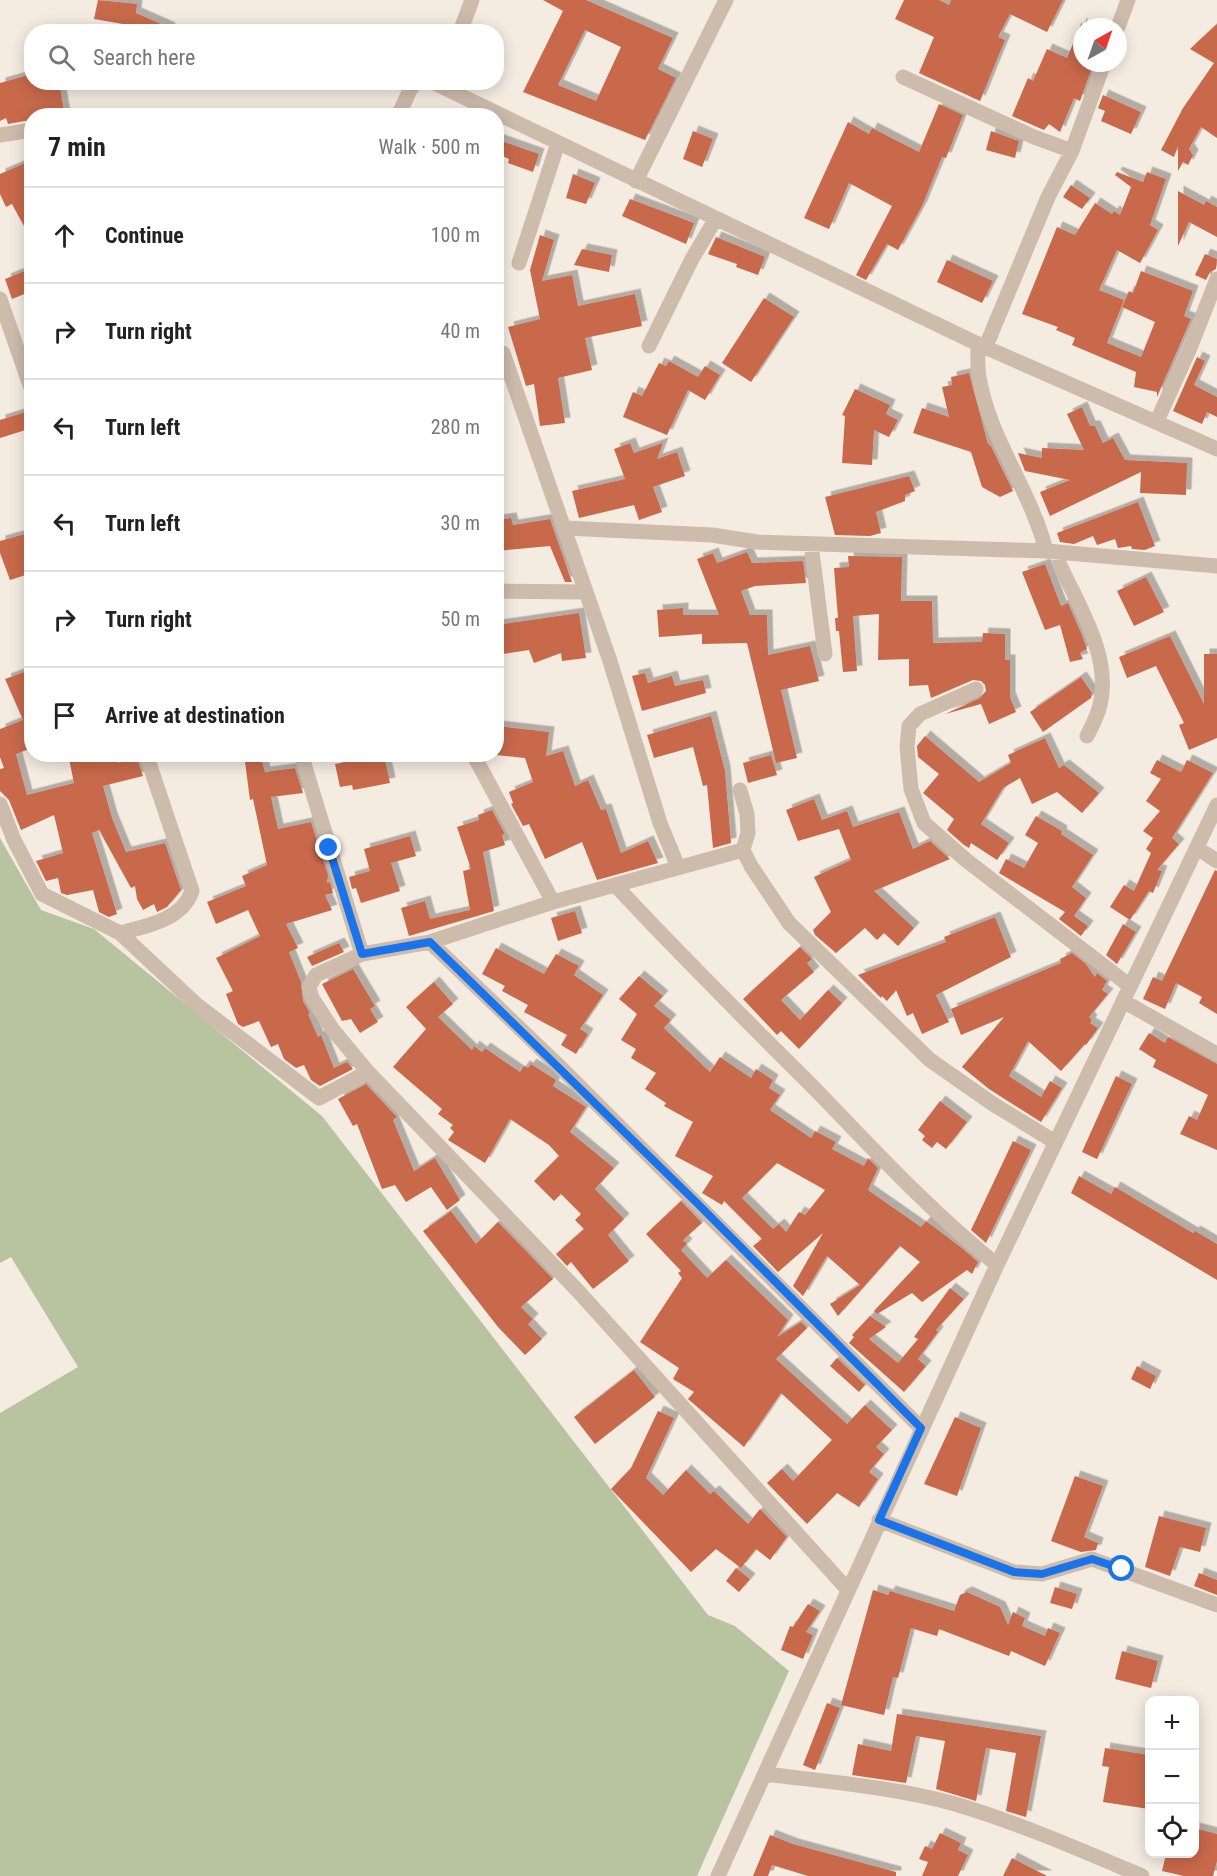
<!DOCTYPE html>
<meta charset="utf-8">
<style>
body{margin:0;font-family:"Roboto Condensed",sans-serif;background:#f6f6f6;color:#222}
.controls{position:absolute;right:18px;bottom:18px;display:grid;overflow:hidden;border-radius:12px;box-shadow:0 3px 15px #0003}
.controls button{width:54px;height:54px;display:grid;place-items:center;padding:0;border:0;border-bottom:2px solid #e0e0e0;background:#fff;color:#222;font:30px sans-serif}
.compass{position:absolute;left:1073px;top:18px;width:54px;height:54px;border-radius:50%;background:#fff;box-shadow:0 3px 15px #0003;rotate:40deg}
.stop{position:absolute;width:18px;height:18px;margin:-14px;border:4px solid #1a73e8;border-radius:50%;background:#fff}
.stop.end{background:#1a73e8;border-color:#fff;box-shadow:0 2px 6px #0008}
.list{margin:0;padding:0;list-style:none}
h2{display:flex;justify-content:space-between;align-items:center;height:78px;margin:0;padding:0 24px;font-size:26px}
h2 small{font-size:20px;font-weight:400;color:#767676}
.list li{display:grid;grid-template-columns:39px 1fr auto;gap:18px;align-items:center;box-sizing:border-box;height:96px;padding:0 24px;border-top:2px solid #e0e0e0}
.list b{display:block;font-size:22px;white-space:nowrap}
.list em{font-size:20px;font-style:normal;color:#767676}
.icon{flex:none;width:33px;height:33px;fill:none;stroke:currentColor;stroke-width:2;stroke-linecap:round;stroke-linejoin:round}
.map{position:relative;flex:none;width:1217px;height:1876px;overflow:hidden}
.search{position:absolute;background:#fff;box-shadow:0 3px 15px #0003;left:24px;top:24px;width:480px;height:66px;display:flex;align-items:center;gap:15px;box-sizing:border-box;padding:0 21px;border-radius:24px;color:#767676;font-size:22px}
.panel{position:absolute;background:#fff;box-shadow:0 3px 15px #0003;left:24px;top:108px;width:480px;height:654px;border-radius:24px}
.map>svg:first-child{display:block}
.green{fill:#b8c4a0}
.building{fill:#c8694b;fill-rule:evenodd;filter:url(#shadow)}
.lines{fill:none;stroke-linecap:round;stroke-linejoin:round}
.minor{stroke:#cdbbac;stroke-width:15}
.route{stroke:#1a73e8;stroke-width:8}
</style>
<div class="map">
<svg width="1217" height="1876" viewBox="0 0 1217 1876">
<defs>
<filter id="shadow"><feDropShadow dx="5.5" dy="-5.5" stdDeviation="0" flood-color="#0004"/></filter>
</defs>
<rect width="100%" height="100%" fill="#f4ebe1"/>
<path class="green" d="M0,838L41,910L94,929L322,1116L708,1615L735,1626L789,1671L697,1876H0V1413L78,1367L11,1257L0,1263Z"/>
<path class="building" d="M98,0L137,4L136,13L170,28L169,32L94,19Z
M543,0H586L673,38L658,69L676,78L645,140L523,92L563,11ZM585,30L621,47L596,101L558,85Z
M904,0H939L949,5L951,0H1063L1047,32L1010,14L998,37L1005,40L980,101L919,73L934,37L895,19Z
M1082,22V63L1093,65L1080,101L1074,98L1060,132L1049,124L1044,130L1012,116L1028,78L1033,81L1047,49L1067,58Z
M1217,24V138L1201,127L1189,149L1193,155L1188,165L1183,162L1178,171V146L1174,157L1161,150L1183,108L1214,63L1190,49Z
M32,74V82H59L65,116H32L30,120L8,124L6,118L0,121V83Z
M1103,95L1141,112L1131,134L1101,121L1105,111L1098,108Z
M939,104L963,115L946,158L942,157L922,206L898,250L887,244L866,280L856,275L892,206L849,183L829,229L804,218L848,122L869,134L872,128L919,152Z
M693,131L713,139L702,167L683,159Z
M991,131L1019,141L1015,158L986,150Z
M496,139L539,154L533,172L508,163L509,159L496,153Z
M32,160V241L12,204L6,207L0,194V174Z
M1117,172L1143,182L1147,172L1166,179L1150,225L1158,230L1140,263L1117,250L1099,290L1124,300L1107,343L1141,357L1155,322L1122,307L1129,291L1133,293L1141,271L1193,291L1184,316L1191,319L1157,397V392L1134,387L1136,372L1072,345L1075,338L1056,330L1058,327L1022,314L1057,227L1075,235L1095,203L1112,214L1114,211L1120,215L1131,187L1115,175Z
M573,174L595,183L586,204L566,198Z
M1071,185L1090,198L1082,209L1063,197Z
M1178,191L1204,205L1206,201L1217,207V237L1189,222L1178,246Z
M630,199L694,223L686,244L622,216Z
M540,235L554,240L542,281L572,275L578,306L635,294L642,326L585,338L592,370L558,378L565,423L540,426L534,384L526,386L508,327L540,319L530,270Z
M716,237L765,257L758,275L736,267L737,264L708,254Z
M582,249L612,255L609,272L574,265Z
M1205,254L1217,259L1216,269L1210,272L1206,280L1195,275Z
M947,260L993,281L982,303L937,282Z
M32,268V291L12,299L5,279Z
M764,298L794,317L751,382L722,363Z
M1197,357L1205,361L1194,385L1217,397V417L1207,412L1202,424L1173,411Z
M669,361L698,377L705,366L720,375L705,400L688,390L667,435L623,417L633,392L642,396L659,363L666,366Z
M969,373L988,444L991,446L1013,491L1000,497L982,487L971,452L913,433L922,408L949,417L942,387L952,385L951,377Z
M855,389L890,405L886,414L898,420L889,437L874,430L872,465L842,463L845,416L842,415Z
M1082,407L1090,426H1095L1103,443L1113,438L1125,460L1187,463L1186,495L1140,493L1141,472L1050,516L1040,492L1070,480L1025,471L1018,453L1042,458V448L1084,450L1067,414Z
M32,410V428L0,438V420Z
M630,443L634,453L663,443L657,459L677,452L685,476L653,487L662,512L639,520L634,505L579,518L572,491L625,479L614,449Z
M909,476L915,491L905,495V501L876,512L881,533L870,536L835,535L825,497Z
M1138,502L1155,546L1145,550L1132,549L1131,546L1118,548L1115,539L1097,545L1093,536L1074,544L1060,542L1057,533Z
M511,518L513,525L550,519L572,582H565L550,546L496,551V520Z
M32,532V573L10,580L0,553V541Z
M747,552L752,563L803,561L806,583L755,586L741,591L750,615H767L768,655L810,646L819,681L781,690L797,758L776,763L747,643L702,644V634L659,637L657,610L683,608V615H719L697,559L713,553L717,563Z
M848,556L902,557L901,601H932L933,643L982,642L983,633L1005,634V660H1010V697L1016,712L989,724L981,704L945,714L980,698L986,691L985,685L981,681L973,680L931,698L928,685L909,686V659L878,660L879,614L853,616L857,671L843,672L839,631H836L835,618H838L834,568L849,567Z
M1045,564L1061,606L1068,603L1082,635L1087,649L1080,653L1083,659L1070,662L1060,625L1045,630L1022,572Z
M1146,577L1164,612L1134,626L1117,591Z
M579,613L586,658L562,661L561,653L534,663L529,650L496,655V625Z
M1170,636L1204,704V654H1217V738L1189,750L1179,725L1184,723L1156,666L1127,678L1119,657Z
M32,669V748L16,754L27,795L74,783L68,754H116L118,763L137,758L143,776L103,786L112,818L126,852L165,843L181,890L167,907L157,912L154,904L143,910L137,899L135,886L131,888L99,830L92,833L117,914L109,917L99,912L93,890L67,895L61,893L58,878L46,881L36,861L63,853L54,815L21,830L9,800L0,791V769L4,768L0,757V729L23,720L5,679Z
M645,673L648,683L672,676L675,686L703,680L706,693L642,711L632,676Z
M1081,677L1092,693L1091,698L1043,732L1030,712Z
M711,716L725,771L731,843L713,848L707,785L703,786L693,747L654,758L647,735Z
M496,726L549,732L546,756L563,751L575,786L588,780L601,810L606,809L621,853L648,841L658,863L597,880L582,842L545,859L529,824L523,826L511,804L513,803L509,792L533,782L525,758L496,755Z
M925,736L979,782L1011,763L1008,755L1045,738L1059,768L1064,765L1099,793L1082,813L1057,792L1032,804L1020,778L1003,788L981,824L1009,843L997,860L971,843L969,848L964,845L947,830L954,819L923,793L939,774L918,757L917,746Z
M244,754H260L265,772L295,768L303,793L271,797L278,829L311,822L328,875L327,883L330,882L333,893L325,895L332,910L286,924L298,948L289,952L301,982L303,1001L310,1013L308,1014L318,1037L321,1035L334,1068L347,1062L353,1069L320,1086L311,1080L304,1065L296,1068L284,1059L278,1044L271,1047L259,1021L243,1027L238,1024L226,994L233,991L216,958L260,936L248,910L216,924L207,902L246,886L242,876L267,865L253,799L250,800Z
M384,755L390,783L353,790L352,785L340,787L335,764Z
M771,755L777,775L748,783L743,763Z
M1157,760L1181,772L1187,760L1213,773L1172,838L1179,844L1157,870L1162,871L1153,893L1149,891L1130,920L1110,907L1124,885L1134,891L1151,853L1146,849L1153,838L1143,831L1160,811L1146,801L1161,779L1150,773Z
M814,799L822,820L847,811L853,827L899,812L913,849L930,841L950,859L874,891L914,928L898,946L884,933L877,940L865,928L836,953L815,935L813,930L831,912L814,877L851,860L839,829L798,841L786,810Z
M492,810L505,834L502,835L505,845L483,852L494,911L409,936L401,908L425,901L430,919L470,910L463,871L471,869L457,827L479,820L478,815Z
M1036,816L1062,831L1061,834L1093,855L1072,887L1086,898L1074,916L1088,926L1081,936L1059,919L1065,912L999,873L1006,859L1024,868L1038,843L1025,835Z
M410,836L416,856L391,863L400,891L361,903L356,888L352,889L349,877L370,871L364,849Z
M1215,870L1217,871V1014L1199,1003L1202,997L1176,983L1165,1009L1143,999L1153,977L1162,981Z
M575,911L582,933L558,941L551,918Z
M995,917L1011,957L936,995L949,1022L922,1034L913,1013L907,1016L896,990L887,1001L882,996L881,998L858,975L946,942L944,937Z
M1123,924L1136,932L1117,964L1106,955Z
M339,943L344,952L312,966L307,957Z
M800,947L812,959L807,963L814,972L781,1000L800,1020L828,990L842,1003L799,1049L781,1031L777,1035L743,999Z
M496,948L544,974L556,954L579,966L574,975L603,995L580,1029L588,1034L576,1054L561,1045L567,1035L524,1012L528,1005L502,991L505,986L482,974Z
M1072,953L1085,963L1095,977L1097,973L1107,981L1102,990L1108,994L1089,1017L1092,1020L1090,1023L1098,1028L1086,1045L1085,1044L1061,1071L1028,1041L1009,1076L1041,1097L1050,1081L1062,1088L1041,1122L989,1089L962,1067L1004,1017L961,1035L951,1009L1061,963L1060,959Z
M353,969L375,1006L370,1009L378,1022L360,1033L351,1019L342,1021L322,984Z
M639,976L663,996L654,1006L671,1020L664,1028L710,1072L720,1057L751,1078L756,1069L773,1080L769,1088L780,1095L770,1110L811,1138L815,1131L836,1142L832,1149L864,1166L868,1158L878,1168L868,1190L921,1227L926,1221L962,1248L978,1262L972,1274L967,1270L922,1302L912,1293L877,1314L874,1311L920,1262L900,1246L838,1316L830,1304L860,1285L827,1256L803,1296L793,1286L823,1233L778,1272L753,1246L762,1239L724,1201L722,1205L702,1193L713,1176L675,1156L693,1122L664,1106L666,1103L645,1089L656,1073L631,1058L636,1049L621,1040L637,1014L619,999ZM777,1163L825,1190L805,1215L799,1212L786,1232L779,1224L773,1229L742,1198Z
M434,982L453,1004L438,1017L472,1050L474,1046L482,1052L485,1048L520,1072L524,1066L528,1068L531,1064L556,1080L553,1086L586,1107L570,1132L614,1168L595,1189L624,1219L608,1235L629,1261L593,1289L571,1262L567,1266L556,1254L584,1229L575,1220L581,1214L561,1194L554,1201L534,1181L559,1156L549,1145L510,1119L485,1163L448,1140L454,1132L450,1128L453,1125L438,1114L442,1109L393,1067L426,1029L406,1007Z
M1149,1033L1165,1043L1168,1037L1217,1064V1150L1180,1134L1189,1116L1197,1120L1208,1095L1153,1067L1156,1060L1139,1049Z
M1116,1076L1132,1084L1097,1159L1082,1152Z
M366,1084L397,1117L393,1120L414,1171L435,1158L460,1200L447,1210L431,1187L406,1202L395,1185L382,1189L357,1124L353,1126L338,1099Z
M940,1101L967,1122L946,1149L937,1142L932,1148L922,1140L925,1136L918,1130Z
M1013,1141L1031,1150L986,1243L971,1230Z
M1079,1176L1111,1194L1115,1187L1193,1233L1195,1231L1217,1244V1280L1071,1193Z
M681,1201L702,1223L683,1240L687,1244L681,1250L707,1278L726,1260L788,1320L777,1337L801,1322L807,1328L776,1359L847,1424L865,1405L892,1430L876,1447L884,1454L869,1472L878,1479L859,1507L837,1493L807,1524L767,1483L782,1469L793,1481L832,1440L781,1393L744,1447L688,1399L694,1392L673,1379L679,1368L640,1342L682,1278L678,1273L681,1271L646,1234Z
M451,1211L476,1244L498,1222L553,1279L521,1307L533,1319L528,1324L542,1339L525,1355L498,1327L423,1231Z
M950,1288L964,1299L936,1330L938,1332L918,1359L926,1366L904,1392L849,1343L854,1337L852,1335L870,1316L886,1327L869,1339L898,1363L918,1339L914,1337Z
M837,1358L865,1385L859,1392L830,1366Z
M1137,1366L1156,1376L1150,1389L1131,1379Z
M634,1370L655,1397L595,1444L574,1417Z
M658,1411L674,1418L646,1478L663,1495L686,1470L710,1494L714,1491L748,1524L760,1509L787,1537L770,1560L756,1549L741,1568L716,1549L691,1572L611,1489L631,1468Z
M955,1417L981,1428L957,1496L924,1484Z
M1075,1476L1103,1486L1084,1537L1098,1543L1096,1550L1081,1552L1051,1541Z
M1159,1516L1206,1528L1200,1552L1180,1547L1170,1576L1145,1567Z
M736,1568L750,1579L739,1592L726,1581Z
M1199,1573L1217,1580V1595L1194,1586Z
M1055,1587L1077,1594L1072,1609L1050,1603Z
M873,1590L888,1595L890,1591L954,1611L960,1595L967,1592L1000,1607L1008,1625L1013,1612L1025,1618L1022,1626L1045,1636L1048,1628L1060,1633L1045,1666L1011,1651L1009,1656L939,1629L937,1636L911,1628L898,1678L893,1677L884,1715L841,1705Z
M808,1604L820,1611L806,1632L813,1635L803,1659L781,1650L790,1626L793,1627Z
M1122,1651L1158,1661L1151,1688L1115,1679Z
M827,1703L840,1708L815,1770L803,1765Z
M897,1714L1041,1736L1026,1817L1006,1811L1016,1753L986,1748L976,1801L936,1789L945,1741L916,1736L906,1783L852,1775L858,1744L891,1751Z
M1105,1748L1149,1755V1809L1103,1802L1109,1767L1102,1766Z
M1194,1828L1217,1834V1861L1213,1876H1184L1162,1871L1166,1854H1194Z
M940,1833L961,1843L958,1850L968,1855L958,1876H922L928,1862L919,1859L925,1846L932,1849Z
M770,1835L793,1844L896,1872V1876H808L772,1865L768,1876H753Z
M1012,1858L1047,1876H1003Z"/>
<g class="lines">
<path class="minor" d="M1118,27L1128,0
M460,32L472,0
M903,77L1034,137L1072,151
M432,82L978,344L1217,449
M398,116L410,90L416,82
M0,135L32,130
M636,181L726,0
M519,263L558,143
M0,299L32,391
M978,344C978,355 977,367 979,377C989,439 1031,490 1046,551
M649,346L692,259L715,220
M986,346L1048,197L1072,151L1104,63
M503,353L609,658L660,823L678,867
M1157,421L1190,348L1217,279
M565,528L712,535L757,542L1046,551L1217,566
M811,544L825,654
M1059,552V563C1078,605 1112,656 1100,705C1098,715 1092,726 1087,736
M496,591L586,592
M976,689L920,714L909,726L907,747L911,789L924,823L966,860L1130,986
M301,754L362,954
M473,754L553,902
M740,790L747,814L748,833L743,850L751,866L789,923L930,1060L993,1104L1055,1142
M0,804L14,840L42,894L120,933L197,1005L319,1098L368,1072
M1197,848L1217,861
M743,850L553,902L430,942L362,954L316,975L309,987L312,998L333,1030L368,1072L578,1291L848,1590
M616,886C681,956 749,1023 817,1091C875,1151 931,1212 997,1265
M120,933C147,926 182,920 192,891L146,754
M430,942L563,1070L921,1428
M1123,1001L1217,1054
M879,1520L1014,1572L1042,1574L1092,1559L1217,1605
M766,1774C828,1782 894,1787 955,1804C1019,1823 1081,1850 1142,1876
M718,1876L997,1265L1217,805"/>
</g>
<g class="lines">
<path class="route" d="M329,848L362,954L430,942L697,1203L921,1428L879,1520L1014,1572L1042,1574L1092,1559L1122,1569"/>
</g>
</svg>
<div class="controls">
<button>+</button>
<button>−</button>
<button><svg class="icon" aria-label="locate" viewBox="0 0 24 24"><circle cx="12" cy="12" r="6"/><path d="M12 2v4M12 18v4M2 12h4M18 12h4"/></svg></button>
</div>
<svg class="compass" viewBox="-18 -18 36 36"><path d="M0-13l5 13h-10z" fill="#e53935"/><path d="M0 13l5-13h-10z" fill="#767676"/></svg>
<div class="stop" style="left:1122px;top:1569px"></div>
<div class="stop end" style="left:329px;top:848px"></div>
<div class="search"><svg class="icon" aria-label="search" viewBox="0 0 24 24"><circle cx="10" cy="10" r="6"/><path d="M15 15l6 6"/></svg>Search here</div>
<section class="panel">
<h2>7 min<small>Walk · 500 m</small></h2>
<ul class="list">
<li><svg class="icon" aria-label="ahead" viewBox="0 0 24 24"><path d="M12 20V5M6 11l6-6 6 6"/></svg><div><b>Continue</b></div><em>100 m</em></li>
<li><svg class="icon" aria-label="right" viewBox="0 0 24 24"><path d="M7 20v-9h11M14 6l5 5-5 5"/></svg><div><b>Turn right</b></div><em>40 m</em></li>
<li><svg class="icon" aria-label="left" viewBox="0 0 24 24"><path d="M17 20v-9H6M10 6l-5 5 5 5"/></svg><div><b>Turn left</b></div><em>280 m</em></li>
<li><svg class="icon" aria-label="left" viewBox="0 0 24 24"><path d="M17 20v-9H6M10 6l-5 5 5 5"/></svg><div><b>Turn left</b></div><em>30 m</em></li>
<li><svg class="icon" aria-label="right" viewBox="0 0 24 24"><path d="M7 20v-9h11M14 6l5 5-5 5"/></svg><div><b>Turn right</b></div><em>50 m</em></li>
<li><svg class="icon" aria-label="arrive" viewBox="0 0 24 24"><path d="M6 21V4h12l-3 4 3 4H6"/></svg><div><b>Arrive at destination</b></div></li>
</ul>
</section>
</div>
